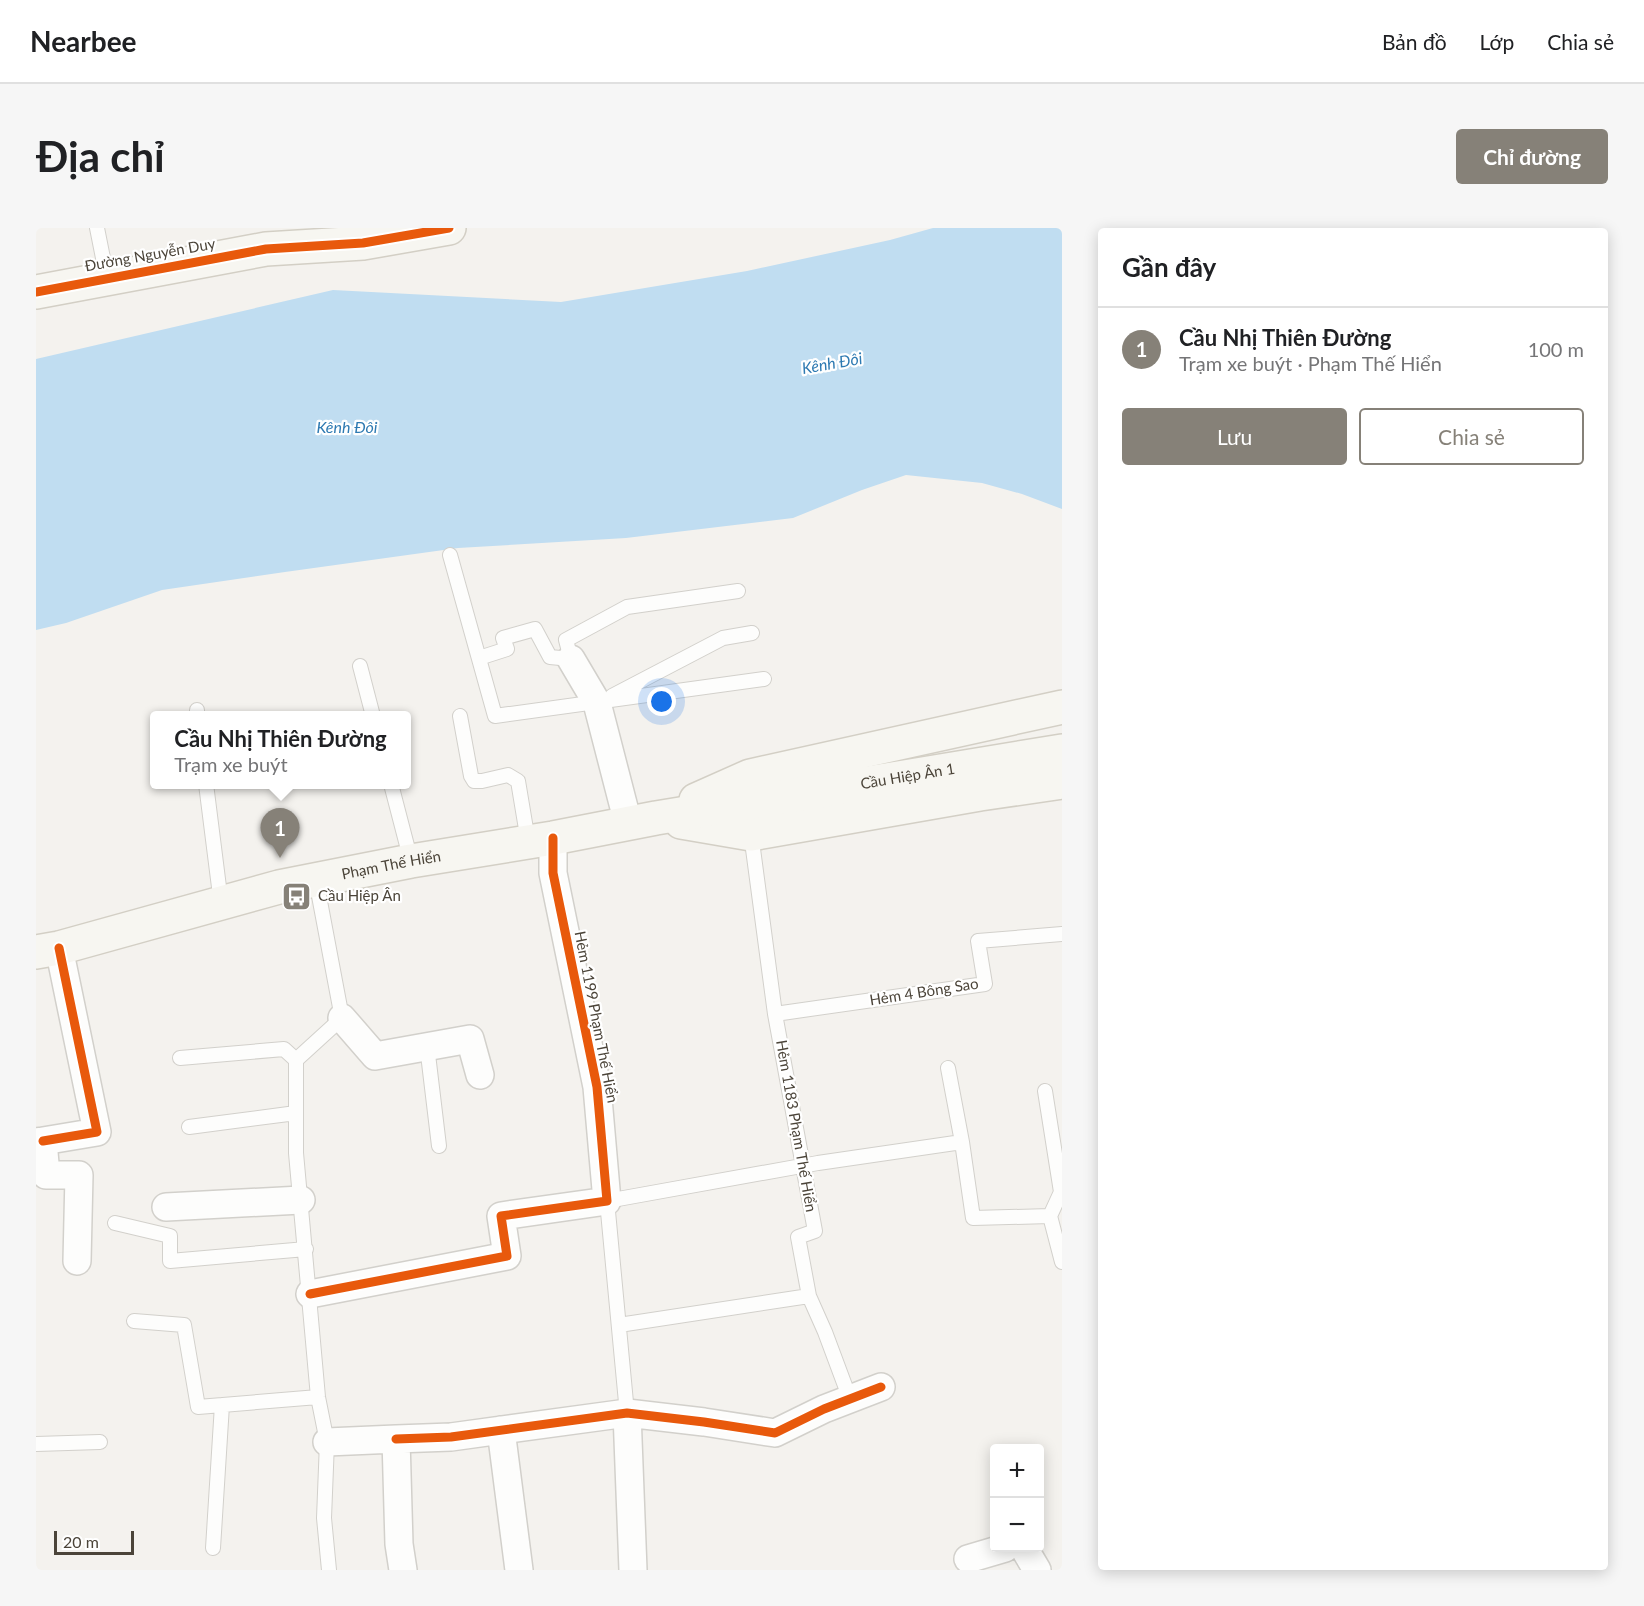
<!DOCTYPE html>
<html lang="vi">
<meta charset="utf-8">
<style>
body{margin:0;font-family:Lato,sans-serif;background:#f6f6f6;color:#202124}
.controls{position:absolute;right:18px;bottom:18px;display:grid;overflow:hidden;border-radius:6px;box-shadow:0 3px 15px #0003}
.controls button{width:54px;height:54px;display:grid;place-items:center;padding:0;border:0;border-bottom:2px solid #e0e0e0;background:#fff;color:#202124;font:30px sans-serif}
.scale{position:absolute;left:18px;bottom:15px;width:80px;box-sizing:border-box;padding-left:6px;border:3px solid #4b4439;border-top:0;font-size:16px;line-height:21px;white-space:nowrap;color:#4b4439;-webkit-text-stroke:4px #fff;paint-order:stroke}
.you{position:absolute;left:626px;top:474px;width:21px;height:21px;margin:-15px;border:4px solid #fff;border-radius:50%;background:#1a73e8;box-shadow:0 0 0 9px #1a73e833}
.badge{display:grid;place-items:center;width:39px;height:39px;border-radius:50%;background:#868178;color:#fff;font-size:20px;font-weight:700}
.pin{position:absolute;translate:-50% -50px;filter:drop-shadow(0 2px 3px #0008)}
.pin::after{content:'';position:absolute;top:32px;width:21px;height:18px;background:inherit;clip-path:polygon(0 0,100% 0,50% 100%)}
.popup{position:absolute;left:114px;top:483px;width:261px;height:78px;box-sizing:border-box;display:grid;place-content:center;border-radius:6px;background:#fff;filter:drop-shadow(0 2px 4px #0005);font-size:20px;white-space:nowrap;color:#757577}
.popup b{font-size:22px;color:#202124}
.popup::after{content:'';position:absolute;left:50%;top:100%;margin-left:-12px;border:12px solid transparent;border-top-color:#fff}
.list{margin:0;padding:0;list-style:none}
h2{display:flex;justify-content:space-between;align-items:center;height:78px;margin:0;padding:0 24px;font-size:26px}
h2 small{font-size:20px;font-weight:400;color:#757577}
.list li{display:grid;grid-template-columns:39px 1fr auto;gap:18px;align-items:center;box-sizing:border-box;height:84px;padding:0 24px;border-top:2px solid #e0e0e0}
.list b{display:block;font-size:22px;white-space:nowrap}
.list p{margin:0;font-size:20px;white-space:nowrap;color:#757577}
.list em{font-size:20px;font-style:normal;color:#757577}
.actions{display:flex;gap:12px;padding:18px 24px}
.actions a{flex:1;padding:14px 0;border:2px solid #868178;border-radius:6px;text-align:center;font-size:21px;color:#868178}
.actions .main{background:#868178;color:#fff}
.map{position:relative;flex:none;width:1026px;height:1342px;overflow:hidden;border-radius:6px}
header{display:flex;align-items:center;gap:36px;box-sizing:border-box;height:84px;padding:0 30px;background:#fff;border-bottom:2px solid #e0e0e0}
header strong{font-size:28px}
nav{display:flex;gap:33px;margin-inline-start:auto;font-size:21px}
.intro{display:flex;align-items:center;justify-content:space-between;box-sizing:border-box;height:144px;padding:0 36px}
h1{margin:0;font-size:42px}
.button{padding:15px 27px;border-radius:6px;background:#868178;color:#fff;font-size:21px;font-weight:700}
main{display:flex;gap:36px;padding:0 36px}
aside{flex:1;background:#fff;border-radius:6px;box-shadow:0 3px 15px #0003}
.map>svg:first-child{display:block}
.water{fill:#c0ddf1}
.lines{fill:none;stroke-linecap:round;stroke-linejoin:round}
.lane-casing{stroke:#d2d0cb;stroke-width:16}
.street-casing{stroke:#d2d0cb;stroke-width:30}
.secondary-casing{stroke:#d3cfc5;stroke-width:36}
.lane{stroke:#fdfdfc;stroke-width:14}
.street{stroke:#fdfdfc;stroke-width:27}
.secondary{stroke:#f7f6f1;stroke-width:33}
.cycleway-casing{stroke:#fff;stroke-width:13}
.cycleway{stroke:#e8590c;stroke-width:9}
.labels{text-anchor:middle;stroke-width:4.5;stroke-linejoin:round;paint-order:stroke}
.street-label{font-size:15px;fill:#4b4439;stroke:#fff}
.poi-label{font-size:15px;fill:#4b4439;stroke:#fff;text-anchor:start}
.water-label{font-size:16px;font-style:italic;fill:#2e7ab2;stroke:#fff}
</style>
<header>
<strong>Nearbee</strong>
<nav><a>Bản đồ</a><a>Lớp</a><a>Chia sẻ</a></nav>
</header>
<div class="intro"><h1>Địa chỉ</h1><a class="button">Chỉ đường</a></div>
<main>
<div class="map">
<svg width="1026" height="1342" viewBox="0 0 1026 1342">
<rect width="100%" height="100%" fill="#f4f2ee"/>
<path class="water" d="M897,0H1026V281L986,266L946,255L870,247L826,262L757,290L590,310L422,320L249,344L126,362L30,395L0,402V131L297,62L525,74L711,43L854,12Z"/>
<g class="lines">
<defs>
<path id="lane" d="M61,0L71,50
M414,327L459,488L728,451
M443,430L471,421L467,410L499,401L514,429L535,431L530,412L591,379L702,363
M324,438L337,488
M576,468L687,410L716,405
M161,482V488
M424,488L435,548L438,553H446L472,547L482,553L492,613
M170,556L185,675
M355,556L375,633
M715,606L739,786L779,1003L762,1009L773,1068L789,1104L814,1171
M280,652L306,790L260,832V925L282,1169L291,1214L288,1290L293,1342
M739,786L949,756L942,713L1026,706
M391,818L403,918
M144,830L248,821L260,832
M912,840L926,914
M1009,863L1025,964L1014,988
M153,899L260,885
M79,995L134,1008V1033L270,1021
M98,1093L148,1097L162,1179L282,1169
M583,1097L773,1068
M591,1185L571,973L782,935L926,914L937,990L1014,988L1026,1034
M0,1216L64,1214
M177,1320L186,1177"/>
<path id="street" d="M535,431L561,475L592,595
M306,790L339,828L434,811L444,847
M7,913L61,904L23,720
M0,914L7,913L10,947H43L41,1033
M130,979L265,972
M274,1066L471,1028L465,988L571,973L561,859L517,645V610
M591,1185L597,1342
M465,1202L483,1342
M360,1211L415,1209L591,1185L668,1194L739,1205L788,1181L845,1159
M291,1214L360,1211L363,1316L367,1342
M988,1320L1001,1342
M932,1331L969,1320"/>
<g id="secondary">
<path d="M0,64L230,21L327,15L413,0"/>
<path d="M660,572L714,548L1026,479"/>
<path d="M645,594L715,606L944,566L1026,554"/>
<path id="s1" d="M0,724L23,720L243,659L375,633L517,610L620,590L1026,523"/>
</g>
</defs>
<use href="#lane" class="lane-casing"/>
<use href="#street" class="street-casing"/>
<use href="#secondary" class="secondary-casing"/>
<use href="#lane" class="lane"/>
<use href="#street" class="street"/>
<use href="#secondary" class="secondary"/>
<defs>
<path id="cycleway" d="M0,64L230,21L327,15L413,0
M7,913L61,904L23,720
M274,1066L471,1028L465,988L571,973L561,859L517,645V610
M360,1211L415,1209L591,1185L668,1194L739,1205L788,1181L845,1159"/>
</defs>
<use href="#cycleway" class="cycleway-casing"/>
<use href="#cycleway" class="cycleway"/>
</g>
<defs>
<symbol id="bus-square" viewBox="-11 -11 22 22"><rect x="-9" y="-9" width="18" height="18" rx="4" fill="#868178" stroke="#fff"/><path d="M-5-6H5V4H4V6H2V4H-2V6H-4V4H-5ZM-3.5-4V0h7V-4ZM-3.5 1.2v1.5H-2V1.2ZM2 1.2v1.5H3.5V1.2Z" fill="#fff"/></symbol>
</defs>
<g fill-rule="evenodd">
<use href="#bus-square" x="244" y="652" width="33" height="33"/>
</g>
<g class="labels">
<g class="street-label">
<text transform="translate(114 27) rotate(-10)" y="5">Đường Nguyễn Duy</text>
<text dy="5" stroke="none"><textPath href="#s1" startOffset="890">Cầu Hiệp Ân 1</textPath></text>
<text dy="5" stroke="none"><textPath href="#s1" startOffset="366">Phạm Thế Hiển</textPath></text>
<text transform="translate(888 764) rotate(-9)" y="5">Hẻm 4 Bông Sao</text>
<text transform="translate(560 789) rotate(79)" y="5">Hẻm 1199 Phạm Thế Hiển</text>
<text transform="translate(760 898) rotate(80)" y="5">Hẻm 1183 Phạm Thế Hiển</text>
</g>
<g class="poi-label">
<text x="282" y="673">Cầu Hiệp Ân</text>
</g>
<g class="water-label">
<text transform="translate(796 135) rotate(-10)" y="6">Kênh Đôi</text>
<text x="311" y="205">Kênh Đôi</text>
</g>
</g>
</svg>
<div class="controls">
<button>+</button>
<button>−</button>
</div>
<div class="scale">20 m</div>
<div class="you"></div>
<div class="pin badge" style="left:244px;top:630px">1</div>
<div class="popup"><b>Cầu Nhị Thiên Đường</b>Trạm xe buýt</div>
</div>
<aside>
<h2>Gần đây<small></small></h2>
<ul class="list">
<li><span class="badge">1</span><div><b>Cầu Nhị Thiên Đường</b><p>Trạm xe buýt · Phạm Thế Hiển</p></div><em>100 m</em></li>
</ul>
<div class="actions"><a class="main">Lưu</a><a>Chia sẻ</a></div>
</aside>
</main>
